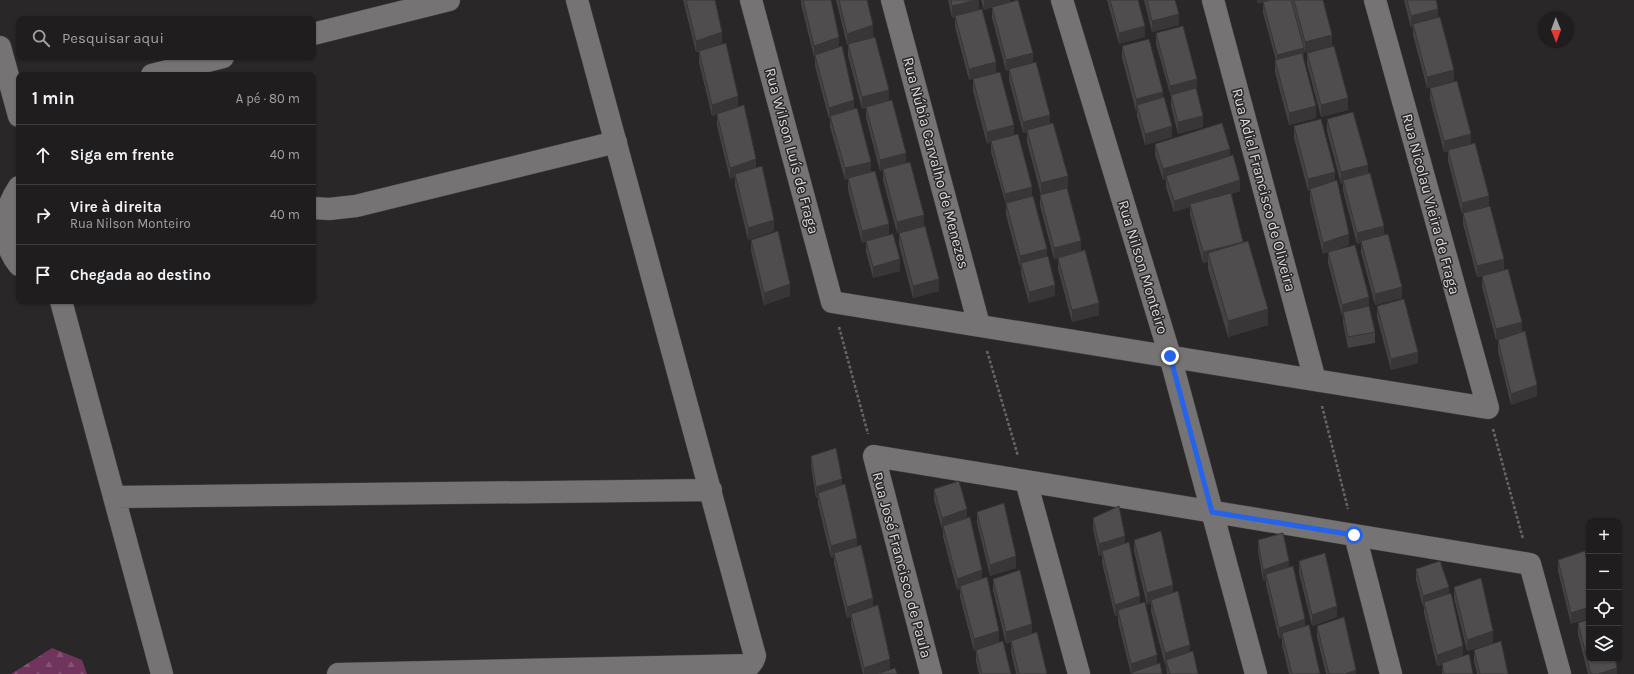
<!DOCTYPE html>
<html lang="pt">
<meta charset="utf-8">
<style>
body{margin:0;font-family:Karla,sans-serif;background:#282628;color:#f1f3f6}
.controls{position:absolute;right:12px;bottom:12px;display:grid;overflow:hidden;border-radius:8px;box-shadow:0 1px 3px #0004}
.controls button{width:36px;height:36px;display:grid;place-items:center;padding:0;border:0;border-bottom:1px solid #3d3b3d;background:#201d1f;color:#f1f3f6;font:20px sans-serif}
.compass{position:absolute;left:1538px;top:12px;width:36px;height:36px;border-radius:50%;background:#201d1f;box-shadow:0 1px 3px #0004;rotate:179deg}
.stop{position:absolute;width:12px;height:12px;margin:-9px;border:3px solid #2563eb;border-radius:50%;background:#fff}
.stop.end{background:#2563eb;border-color:#fff;box-shadow:0 1px 4px #0008}
.list{margin:0;padding:0;list-style:none}
h2{display:flex;justify-content:space-between;align-items:center;height:52px;margin:0;padding:0 16px;font-size:17px}
h2 small{font-size:13px;font-weight:400;color:#a2a2a4}
.list li{display:grid;grid-template-columns:26px 1fr auto;gap:12px;align-items:center;box-sizing:border-box;height:60px;padding:0 16px;border-top:1px solid #3d3b3d}
.list b{display:block;font-size:15px;white-space:nowrap}
.list p{margin:0;font-size:13px;white-space:nowrap;color:#a2a2a4}
.list em{font-size:13px;font-style:normal;color:#a2a2a4}
.icon{flex:none;width:22px;height:22px;fill:none;stroke:currentColor;stroke-width:2;stroke-linecap:round;stroke-linejoin:round}
.map{position:relative;flex:none;width:1634px;height:674px;overflow:hidden}
.search{position:absolute;background:#201d1f;box-shadow:0 1px 3px #0004;left:16px;top:16px;width:300px;height:44px;display:flex;align-items:center;gap:10px;box-sizing:border-box;padding:0 14px;border-radius:8px;color:#a2a2a4;font-size:15px}
.panel{position:absolute;background:#201d1f;box-shadow:0 1px 3px #0004;left:16px;top:72px;width:300px;height:232px;border-radius:8px}
.map>svg:first-child{display:block}
.forest{fill:url(#forest-firs)}
.lines{fill:none;stroke-linecap:round;stroke-linejoin:round}
.minor-casing{stroke:#474546;stroke-width:23}
.path{stroke:#676566;stroke-width:2.5;stroke-dasharray:3 2;stroke-linecap:butt}
.minor{stroke:#767375;stroke-width:22}
.wall{fill:#454244}
.shaded-wall{fill:#383637}
.building{fill:#504d4f;stroke:#383637}
.route{stroke:#2563eb;stroke-width:5}
.labels{text-anchor:middle;stroke-width:3;stroke-linejoin:round;paint-order:stroke}
.street-label{font-size:15px;fill:#dcdadb;stroke:#2a2729}
</style>
<div class="map">
<svg width="1634" height="674" viewBox="0 0 1634 674">
<defs>
<pattern id="forest-firs" width="22" height="20" patternUnits="userSpaceOnUse"><rect width="22" height="20" fill="#71355d"/><path d="M5 1l3.5 6h-7zM16 11l3.5 6h-7z" fill="#855274"/></pattern>
</defs>
<rect width="100%" height="100%" fill="#2a2729"/>
<path class="forest" d="M52,648L82,660L87,674H11Z"/>
<g class="lines">
<defs>
<path id="minor" d="M751,0L832,302L1488,408L1375,0
M892,0L979,325
M1062,0L1170,356L1256,674
M1213,0L1315,380
M313,34L449,0
M0,47L19,116
M152,75L223,57
M19,187C2,212 0,241 19,265
M313,208L329,209L356,206L616,142
M61,301L162,674
M1026,481L1079,674
M114,497L711,490
M1355,535L1391,674
M338,674L750,665L753,661L755,656L577,0
M931,674L874,456L1530,564L1560,674"/>
</defs>
<use href="#minor" class="minor-casing"/>
<path class="path" d="M839,327L868,434
M987,351L1018,456
M1322,406L1348,509
M1493,429L1523,539"/>
<use href="#minor" class="minor"/>
</g>
<path class="wall" d="M683,0H715L722,44L738,107L756,168L774,231L748,240L735,186V177L730,179L717,126V114L712,116L699,63V52H696Z
M801,0H831L839,47L854,109L889,235L900,271L873,278L866,252V241L862,243L848,190V179L845,180L830,127V119H829L815,66V57H814L801,4Z
M836,0H867L873,37L859,41L889,100L924,226L897,233L883,180V170L880,171L866,118V108L862,109L848,56V45H847Z
M948,0H979V10L996,73L1032,196L1055,296L1029,303L1021,274V267H1020L1006,215V205L991,152V142L987,144L973,91V79L969,80L955,27V17L952,18Z
M981,0H1010V2L1033,62L1068,187L1041,195L1027,142V132L1023,133L1009,80V71H1006L992,18V7L984,10Z
M1107,0H1138L1145,37L1119,44Z
M1144,0H1175L1179,25L1152,32Z
M1257,0H1291L1316,118L1289,125L1275,72V60H1276L1263,13V2L1258,4Z
M1291,0H1323L1305,53Z
M1404,0H1436L1438,17L1454,81L1427,88L1413,35V27L1411,28Z
M1156,33L1197,90V91L1203,127L1178,134L1171,106V97L1156,44Z
M1122,46L1163,98L1172,137L1145,145L1137,116V111H1136L1122,58Z
M1307,53L1348,110L1321,117L1307,64Z
M1430,88L1471,144L1489,206L1504,270L1522,332L1537,396L1511,405L1498,351V340L1506,337L1496,340L1482,287V276L1477,277L1463,224V214H1462L1448,161V152H1444L1430,99Z
M1327,119L1368,174L1402,298L1375,305L1361,252V243L1357,244L1343,191V183L1341,184L1327,131Z
M1294,126L1335,181L1349,245L1337,249L1369,306L1375,332V343L1348,348L1343,323V316H1342L1328,263V252L1323,254L1310,201V190L1308,191L1294,138Z
M1155,144L1230,156L1240,191L1231,194L1243,242L1268,325L1228,337L1208,269V262L1203,263L1190,215V207L1174,212L1166,187V180H1163L1155,155Z
M1040,195L1081,252L1099,315L1072,322L1058,269V258L1054,259L1040,206Z
M899,233L939,291L913,298L899,245Z
M751,240L790,296L764,305L751,251Z
M1377,306L1418,363L1391,370L1377,317Z
M811,456L842,485L857,546L890,669L897,674H863L851,625V617L847,618L834,564V557L831,558L818,504V498H816L811,467Z
M934,489L967,518L982,579L999,642L974,651L960,597V589L957,590L943,537V528L942,529L934,500Z
M977,512L1016,568L990,576L977,523Z
M1093,518L1125,544L1140,603L1157,664L1162,674H1131L1118,622V615L1115,616L1102,563V555L1099,556L1093,529Z
M1134,540L1173,593L1190,652L1198,674H1167L1166,664L1165,665L1151,611V603L1147,605L1134,551Z
M1258,540L1289,567L1305,626L1320,674H1289L1282,645V638L1279,639L1266,585V580L1263,581L1258,551Z
M1558,560L1589,570V618L1571,624L1558,571Z
M1299,561L1337,617L1312,626L1299,573Z
M1416,569L1449,594L1463,656L1473,674H1442V665L1437,666L1424,613V606L1423,607L1416,580Z
M993,579L1032,634L1047,674H1016L1011,652V642L1006,644L993,590Z
M1454,587L1493,643L1467,651L1454,598Z
M1578,623L1617,674H1588L1578,634Z
M1317,626L1356,674H1326L1317,637Z
M976,650L1011,674H979L976,661Z
M1474,650L1508,674H1477L1474,661Z"/>
<path class="shaded-wall" d="M976,0H979V10L952,18V6Z
M984,0H1010V2L984,10Z
M1258,0H1271L1258,4Z
M1438,9V21L1413,24V27L1411,28V16Z
M1179,14V25L1152,32V21Z
M873,25V37L847,45V34Z
M1145,26V37L1119,44V33Z
M722,32V44L696,52V41Z
M1332,35V46L1305,53V42Z
M839,37V49L815,55V57H814V46Z
M1304,48V59L1277,66V55Z
M1033,53V64L1009,69V71H1006V60Z
M996,62V73L969,80V69Z
M1454,70V81L1427,88V77Z
M1197,79V90L1171,97V95L1170,97V86Z
M889,90V102L862,109V97Z
M1163,92V104L1137,105V111H1136V99Z
M738,96V107L712,116V105Z
M1348,98V110L1321,117V105Z
M854,100V111L830,116V119H829V108Z
M1316,106V118L1289,125V113Z
M1050,115V126L1027,130V132L1023,133V122Z
M1203,116V127L1178,134V122Z
M1014,125V136L987,144V132Z
M1172,126V137L1145,145V134Z
M1471,134V145L1448,150V152H1444V141Z
M1230,149V160L1166,176V180H1163V169Z
M906,153V164L880,171V160Z
M756,159V170L735,174V177L730,179V168Z
M871,162V173L845,180V168Z
M1368,165V176L1343,180V183L1341,184V172Z
M1335,172V184L1308,191V179Z
M1068,176V187L1041,195V183Z
M1240,180V191L1191,207L1190,204V207L1174,212V201Z
M1032,187V198L1006,203L1005,205V194Z
M1489,196V207L1462,214V203Z
M924,215V226L897,233V222Z
M774,220V231L748,240V228Z
M889,224V236L862,243V231Z
M1384,226V237L1361,241V243L1357,244V233Z
M1349,234V245L1323,254V243Z
M1081,241V252L1054,259V248Z
M1243,242L1211,262L1208,253V262L1203,263V252Z
M1047,249V260L1021,263V267H1020V256Z
M900,259V271L873,278V267Z
M1504,259V270L1477,277V266Z
M939,279V291L913,298V286Z
M790,284V296L764,305V293Z
M1055,285V296L1029,303V292Z
M1402,287V298L1375,305V294Z
M1369,297V309L1343,312V316H1342V305Z
M1099,303V315L1072,322V310Z
M1268,309V325L1228,337V321Z
M1522,322V333L1496,340V329Z
M1418,352V363L1391,370V359Z
M1537,385V396L1511,405V394Z
M842,479V490L818,493V498H816V487Z
M967,509V520L943,526V528L942,529V518Z
M1125,536V547L1102,551V555L1099,556V544Z
M857,538V549L834,553V557L831,558V546Z
M1016,556V568L990,576V565Z
M1289,561V572L1266,574V580L1263,581V570Z
M982,570V582L960,586V589L957,590V579Z
M1173,585V596L1151,600V603L1147,605V593Z
M1449,587V598L1424,602V606L1423,607V596Z
M1140,596V607L1118,610V615L1115,616V605Z
M873,598V609L851,614V617L847,618V607Z
M1337,606V617L1312,626V615Z
M1589,607V618L1571,624V613Z
M1305,619V630L1282,633V638L1279,639V628Z
M1032,624V635L1006,644V632Z
M999,631V642L974,651V639Z
M1493,631V643L1467,651V640Z
M1190,645V656L1166,660V664L1165,665V653Z
M1463,646V658L1437,666V655Z
M1157,655V666L1133,672V674H1131V664Z
M890,659V670L879,674H864V668Z
M1617,668V674H1598Z
M1356,670V674H1345Z"/>
<path class="building" d="M686,0H715L722,32L696,41Z
M803,0H831L839,37L814,46Z
M839,0H867L873,25L847,34Z
M951,0H976L952,6Z
M1018,0L1033,53L1006,60L992,7Z
M1110,0H1138L1145,26L1119,33Z
M1147,0H1175L1179,14L1152,21Z
M1270,0H1291L1304,48L1277,55L1263,2Z
M1294,0H1323L1332,35L1305,42Z
M1407,0H1436L1438,9L1411,16Z
M982,9L996,62L969,69L955,16Z
M1440,17L1454,70L1427,77L1413,24Z
M1183,26L1197,79L1170,86L1156,33Z
M875,37L889,90L862,97L848,44Z
M1149,39L1163,92L1136,99L1122,46Z
M726,43L738,96L712,105L699,51Z
M842,46L854,100L829,108L815,55Z
M1334,46L1348,98L1321,105L1307,53Z
M1302,53L1316,106L1289,113L1275,60Z
M1036,62L1050,115L1023,122L1009,69Z
M1000,72L1014,125L987,132L973,79Z
M1457,81L1471,134L1444,141L1430,88Z
M1196,88L1203,116L1178,122L1171,95Z
M1164,97L1172,126L1145,134L1137,105Z
M892,100L906,153L880,160L866,107Z
M744,105L756,159L730,168L717,114Z
M857,108L871,162L845,168L830,116Z
M1353,112L1368,165L1341,172L1327,119Z
M1321,119L1335,172L1308,179L1294,126Z
M1053,123L1068,176L1041,183L1027,130Z
M1222,123L1230,149L1163,169L1155,144Z
M1018,134L1032,187L1005,194L991,141Z
M1475,143L1489,196L1462,203L1448,150Z
M1233,155L1240,180L1174,201L1166,176Z
M910,162L924,215L897,222L883,169Z
M762,166L774,220L748,228L735,174Z
M875,171L889,224L862,231L848,178Z
M1370,173L1384,226L1357,233L1343,180Z
M1337,180L1349,234L1323,243L1310,189Z
M1067,188L1081,241L1054,248L1040,195Z
M1231,193L1243,242L1203,252L1190,204Z
M1033,196L1047,249L1020,256L1006,203Z
M1490,206L1504,259L1477,266L1463,213Z
M925,226L939,279L913,286L899,233Z
M778,231L790,284L764,293L751,240Z
M893,234L900,259L873,267L866,241Z
M1388,234L1402,287L1375,294L1361,241Z
M1248,241L1268,309L1228,321L1208,253Z
M1355,245L1369,297L1342,305L1328,252Z
M1085,250L1099,303L1072,310L1058,258Z
M1048,256L1055,285L1029,292L1021,263Z
M1508,269L1522,322L1496,329L1482,276Z
M1404,299L1418,352L1391,359L1377,306Z
M1369,306L1375,332L1348,337L1343,312Z
M1525,331L1537,385L1511,394L1498,340Z
M836,448L842,479L816,487L811,456Z
M959,481L967,509L942,518L934,489Z
M845,484L857,538L831,546L818,493Z
M1004,503L1016,556L990,565L977,512Z
M1119,506L1125,536L1099,544L1093,518Z
M970,517L982,570L957,579L943,526Z
M1161,531L1173,585L1147,593L1134,540Z
M1283,533L1289,561L1263,570L1258,540Z
M1129,542L1140,596L1115,605L1102,551Z
M861,545L873,598L847,607L834,553Z
M1585,551L1589,570V607L1571,613L1558,560Z
M1325,553L1337,606L1312,615L1299,561Z
M1440,561L1449,587L1423,596L1416,569Z
M1293,566L1305,619L1279,628L1266,574Z
M1020,570L1032,624L1006,632L993,579Z
M987,577L999,631L974,639L960,586Z
M1481,578L1493,631L1467,640L1454,587Z
M1178,591L1190,645L1165,653L1151,600Z
M1451,593L1463,646L1437,655L1424,602Z
M1145,602L1157,655L1131,664L1118,610Z
M878,605L890,659L864,668L851,614Z
M1344,617L1356,670L1345,674H1329L1317,626Z
M1589,619V659H1615L1617,668L1598,674H1591L1578,623Z
M1309,625L1320,674H1292L1282,633Z
M1037,632L1047,674H1019L1011,641Z
M1003,641L1011,674H982L976,650Z
M1501,641L1508,674H1480L1474,650Z
M1193,651L1198,674H1170L1166,660Z
M1469,654L1473,674H1444L1442,663Z
M1160,663L1162,674H1133V672Z
M895,668L897,674H876Z"/>
<g class="lines">
<path class="route" d="M1170,356L1212,512L1354,535"/>
</g>
<g class="labels">
<g class="street-label">
<text transform="translate(792 151) rotate(75)" y="5">Rua Wilson Luís de Fraga</text>
<text transform="translate(936 163) rotate(75)" y="5">Rua Núbia Carvalho de Menezes</text>
<text transform="translate(1264 190) rotate(75)" y="5">Rua Adiel Francisco de Oliveira</text>
<text transform="translate(1431 204) rotate(75)" y="5">Rua Nicolau Vieira de Fraga</text>
<text transform="translate(1143 267) rotate(73)" y="5">Rua Nilson Monteiro</text>
<text transform="translate(902 565) rotate(75)" y="5">Rua José Francisco de Paula</text>
</g>
</g>
</svg>
<div class="controls">
<button>+</button>
<button>−</button>
<button><svg class="icon" aria-label="locate" viewBox="0 0 24 24"><circle cx="12" cy="12" r="6"/><path d="M12 2v4M12 18v4M2 12h4M18 12h4"/></svg></button>
<button><svg class="icon" aria-label="layers" viewBox="0 0 24 24"><path d="M12 4l9 5-9 5-9-5zM3 14l9 5 9-5"/></svg></button>
</div>
<svg class="compass" viewBox="-18 -18 36 36"><path d="M0-13l5 13h-10z" fill="#e53935"/><path d="M0 13l5-13h-10z" fill="#a2a2a4"/></svg>
<div class="stop" style="left:1354px;top:535px"></div>
<div class="stop end" style="left:1170px;top:356px"></div>
<div class="search"><svg class="icon" aria-label="search" viewBox="0 0 24 24"><circle cx="10" cy="10" r="6"/><path d="M15 15l6 6"/></svg>Pesquisar aqui</div>
<section class="panel">
<h2>1 min<small>A pé · 80 m</small></h2>
<ul class="list">
<li><svg class="icon" aria-label="ahead" viewBox="0 0 24 24"><path d="M12 20V5M6 11l6-6 6 6"/></svg><div><b>Siga em frente</b></div><em>40 m</em></li>
<li><svg class="icon" aria-label="right" viewBox="0 0 24 24"><path d="M7 20v-9h11M14 6l5 5-5 5"/></svg><div><b>Vire à direita</b><p>Rua Nilson Monteiro</p></div><em>40 m</em></li>
<li><svg class="icon" aria-label="arrive" viewBox="0 0 24 24"><path d="M6 21V4h12l-3 4 3 4H6"/></svg><div><b>Chegada ao destino</b></div></li>
</ul>
</section>
</div>
